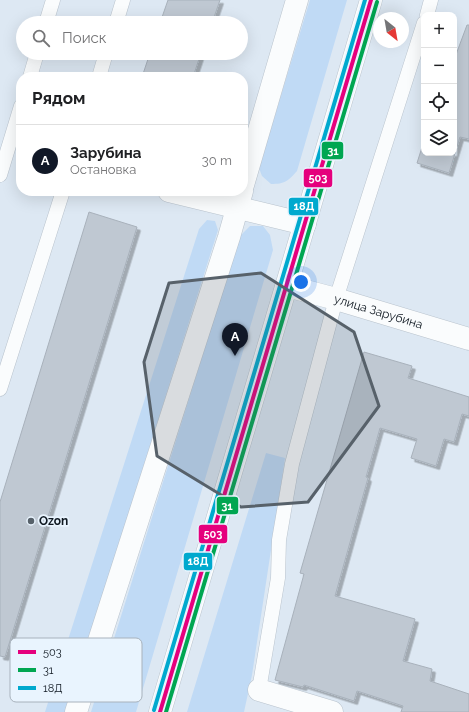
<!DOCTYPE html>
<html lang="ru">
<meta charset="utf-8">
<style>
body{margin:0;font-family:Raleway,sans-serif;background:#f2f2f2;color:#202124}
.controls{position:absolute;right:12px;top:12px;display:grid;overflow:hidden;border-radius:8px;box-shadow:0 4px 16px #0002}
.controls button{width:36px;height:36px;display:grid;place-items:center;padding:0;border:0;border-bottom:1px solid #e0e0e0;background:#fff;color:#202124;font:20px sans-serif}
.compass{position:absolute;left:373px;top:12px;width:36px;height:36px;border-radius:50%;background:#fff;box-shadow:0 4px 16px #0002;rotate:149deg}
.you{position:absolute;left:301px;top:282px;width:14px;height:14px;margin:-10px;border:3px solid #fff;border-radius:50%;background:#1a73e8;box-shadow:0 0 0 6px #1a73e833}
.badge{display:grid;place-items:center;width:26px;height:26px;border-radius:50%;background:#111827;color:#fff;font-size:13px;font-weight:700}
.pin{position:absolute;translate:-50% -33px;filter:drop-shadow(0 1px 2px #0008)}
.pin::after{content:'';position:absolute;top:21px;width:14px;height:12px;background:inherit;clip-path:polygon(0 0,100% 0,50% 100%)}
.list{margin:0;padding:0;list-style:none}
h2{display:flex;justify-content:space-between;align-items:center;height:52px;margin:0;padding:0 16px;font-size:17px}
h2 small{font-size:13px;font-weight:400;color:#757577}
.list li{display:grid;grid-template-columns:26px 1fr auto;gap:12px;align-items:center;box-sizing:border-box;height:72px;padding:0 16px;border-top:1px solid #e0e0e0}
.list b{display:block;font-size:15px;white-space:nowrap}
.list p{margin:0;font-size:13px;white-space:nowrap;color:#757577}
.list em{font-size:13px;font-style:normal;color:#757577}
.icon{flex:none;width:22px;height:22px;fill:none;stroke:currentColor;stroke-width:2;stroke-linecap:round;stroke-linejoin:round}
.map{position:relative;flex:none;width:469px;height:712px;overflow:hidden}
.search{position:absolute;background:#fff;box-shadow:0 4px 16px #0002;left:16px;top:16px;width:232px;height:44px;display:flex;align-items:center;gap:10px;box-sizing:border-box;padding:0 14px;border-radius:22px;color:#757577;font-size:15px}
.panel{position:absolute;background:#fff;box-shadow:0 4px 16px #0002;left:16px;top:72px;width:232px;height:124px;border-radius:16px}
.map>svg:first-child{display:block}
.green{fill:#c0daf5}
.building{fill:#bfc8d2;stroke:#a8b1bb;filter:url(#shadow)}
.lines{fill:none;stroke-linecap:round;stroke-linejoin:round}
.lane-casing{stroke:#b9c3cd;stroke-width:15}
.street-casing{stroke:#b9c3cd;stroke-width:23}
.primary-casing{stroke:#b9c3cd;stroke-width:23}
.lane{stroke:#fafcfd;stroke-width:14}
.street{stroke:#fafcfd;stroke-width:22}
.primary{stroke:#fafcfd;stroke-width:22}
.bus-1-casing{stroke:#e9f4fe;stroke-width:7}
.bus-2-casing{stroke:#e9f4fe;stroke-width:7}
.bus-3-casing{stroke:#e9f4fe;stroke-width:7}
.bus-1{stroke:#e5007d;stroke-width:4}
.bus-2{stroke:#00a651;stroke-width:4}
.bus-3{stroke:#00a9ce;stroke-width:4}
.marked{fill:#57616a;fill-opacity:0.2;stroke:#57616a;stroke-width:3;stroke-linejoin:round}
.poi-dot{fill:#57616a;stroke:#e9f4fe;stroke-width:1.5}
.labels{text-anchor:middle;stroke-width:3.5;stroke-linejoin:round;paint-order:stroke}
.street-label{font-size:12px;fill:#0f1821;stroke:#e9f4fe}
.poi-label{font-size:12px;font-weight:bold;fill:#0f1821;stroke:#e9f4fe;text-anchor:start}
.key{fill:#e9f4fe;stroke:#a8b2bc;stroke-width:1}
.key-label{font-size:11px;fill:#0f1821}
.line-badge{stroke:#e9f4fe;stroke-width:1.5}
.badge-label{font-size:11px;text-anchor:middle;font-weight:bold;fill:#fff}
</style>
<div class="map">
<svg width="469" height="712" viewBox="0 0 469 712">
<defs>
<filter id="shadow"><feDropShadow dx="3.5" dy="3.5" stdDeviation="0" flood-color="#0004"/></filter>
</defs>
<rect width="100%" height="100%" fill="#dde8f3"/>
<path class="green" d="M310,0H347L297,171C288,181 285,184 271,184L262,176L259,168Z
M207,220L215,221L218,230L66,712H45L199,229Z
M250,226H263L270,235L273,250L136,712H91L240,236Z
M266,453L285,458L252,675L244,712H187Z"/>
<path class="building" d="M168,0H220L212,23H160Z
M467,25H469V139L460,137L449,173L417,163L424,141V153H454V60Z
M150,53H201L193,77H142Z
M89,212L137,227L5,657L0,656V502Z
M364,352L412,366L408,378L469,397V416L462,414L454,442L444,439L436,466L411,458L417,439L380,428L366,477L368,478L335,596L415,619L403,661L432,669L430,681L469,694V712H401L403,706L357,691L354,701L304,685L303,687L275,680L304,574L300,573Z"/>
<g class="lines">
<defs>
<path id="lane" d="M427,15L431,0
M46,23L53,0
M116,23L123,0
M30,77L37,53
M99,77L106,53
M0,175L21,106
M0,389L63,191
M259,690L278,578L279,540L292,464L336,299L424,23"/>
<g id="street">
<path d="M243,185L297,0"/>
<path d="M169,191L305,224"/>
<path id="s1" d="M287,286L336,299L469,339"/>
<path d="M259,690L332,712"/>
<path d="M76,712L229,237L242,191"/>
</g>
<path id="primary" d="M160,712L371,0"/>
</defs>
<use href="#lane" class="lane-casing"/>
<use href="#street" class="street-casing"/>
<use href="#primary" class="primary-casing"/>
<use href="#lane" class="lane"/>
<use href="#street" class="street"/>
<use href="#primary" class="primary"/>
<defs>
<path id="bus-1" d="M160,712L371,0"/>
<path id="bus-2" d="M166,712L377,2"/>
<path id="bus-3" d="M154,710L365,0"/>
</defs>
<use href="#bus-1" class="bus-1-casing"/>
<use href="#bus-2" class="bus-2-casing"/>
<use href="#bus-3" class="bus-3-casing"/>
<use href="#bus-1" class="bus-1"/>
<use href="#bus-2" class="bus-2"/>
<use href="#bus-3" class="bus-3"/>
</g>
<path class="marked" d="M261,273L354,332L379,406L308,502L241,507L157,456L144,362L169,283Z"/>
<circle class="poi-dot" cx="31" cy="521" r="4"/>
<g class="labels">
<g class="street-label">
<text dy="4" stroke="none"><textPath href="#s1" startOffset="95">улица Зарубина</textPath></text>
</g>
<g class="poi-label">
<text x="39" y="525">Ozon</text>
</g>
</g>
<rect x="10" y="638" width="132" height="64" rx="6" class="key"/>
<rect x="18" y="650" width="18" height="4" fill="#e5007d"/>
<rect x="18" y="668" width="18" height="4" fill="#00a651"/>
<rect x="18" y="686" width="18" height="4" fill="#00a9ce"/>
<g class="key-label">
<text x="43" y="656">503</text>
<text x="43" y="674">31</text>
<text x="43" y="692">18Д</text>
</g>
<g class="line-badge">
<rect x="321" y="141" width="23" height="19" rx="4" fill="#00a651"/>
<rect x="303" y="168" width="30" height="20" rx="4" fill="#e5007d"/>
<rect x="288" y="197" width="31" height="19" rx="4" fill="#00a9ce"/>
<rect x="216" y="496" width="23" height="19" rx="4" fill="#00a651"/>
<rect x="198" y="524" width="30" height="20" rx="4" fill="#e5007d"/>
<rect x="183" y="552" width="30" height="19" rx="4" fill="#00a9ce"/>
</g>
<g class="badge-label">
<text x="333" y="155">31</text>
<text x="318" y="182">503</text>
<text x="304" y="210">18Д</text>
<text x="227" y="510">31</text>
<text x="213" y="538">503</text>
<text x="198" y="565">18Д</text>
</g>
</svg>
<div class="controls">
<button>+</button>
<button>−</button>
<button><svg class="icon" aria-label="locate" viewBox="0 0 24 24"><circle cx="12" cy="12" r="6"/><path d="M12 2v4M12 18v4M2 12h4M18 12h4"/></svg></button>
<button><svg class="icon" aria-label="layers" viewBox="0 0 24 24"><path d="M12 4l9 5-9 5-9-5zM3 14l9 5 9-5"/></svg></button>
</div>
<svg class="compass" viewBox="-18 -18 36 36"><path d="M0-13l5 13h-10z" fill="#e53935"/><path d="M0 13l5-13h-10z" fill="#757577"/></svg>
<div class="you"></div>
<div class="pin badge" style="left:235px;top:356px">A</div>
<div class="search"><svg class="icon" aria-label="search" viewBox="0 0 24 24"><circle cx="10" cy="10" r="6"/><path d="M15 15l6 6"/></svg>Поиск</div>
<section class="panel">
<h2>Рядом<small></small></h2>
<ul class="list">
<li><span class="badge">A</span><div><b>Зарубина</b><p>Остановка</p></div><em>30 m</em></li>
</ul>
</section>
</div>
